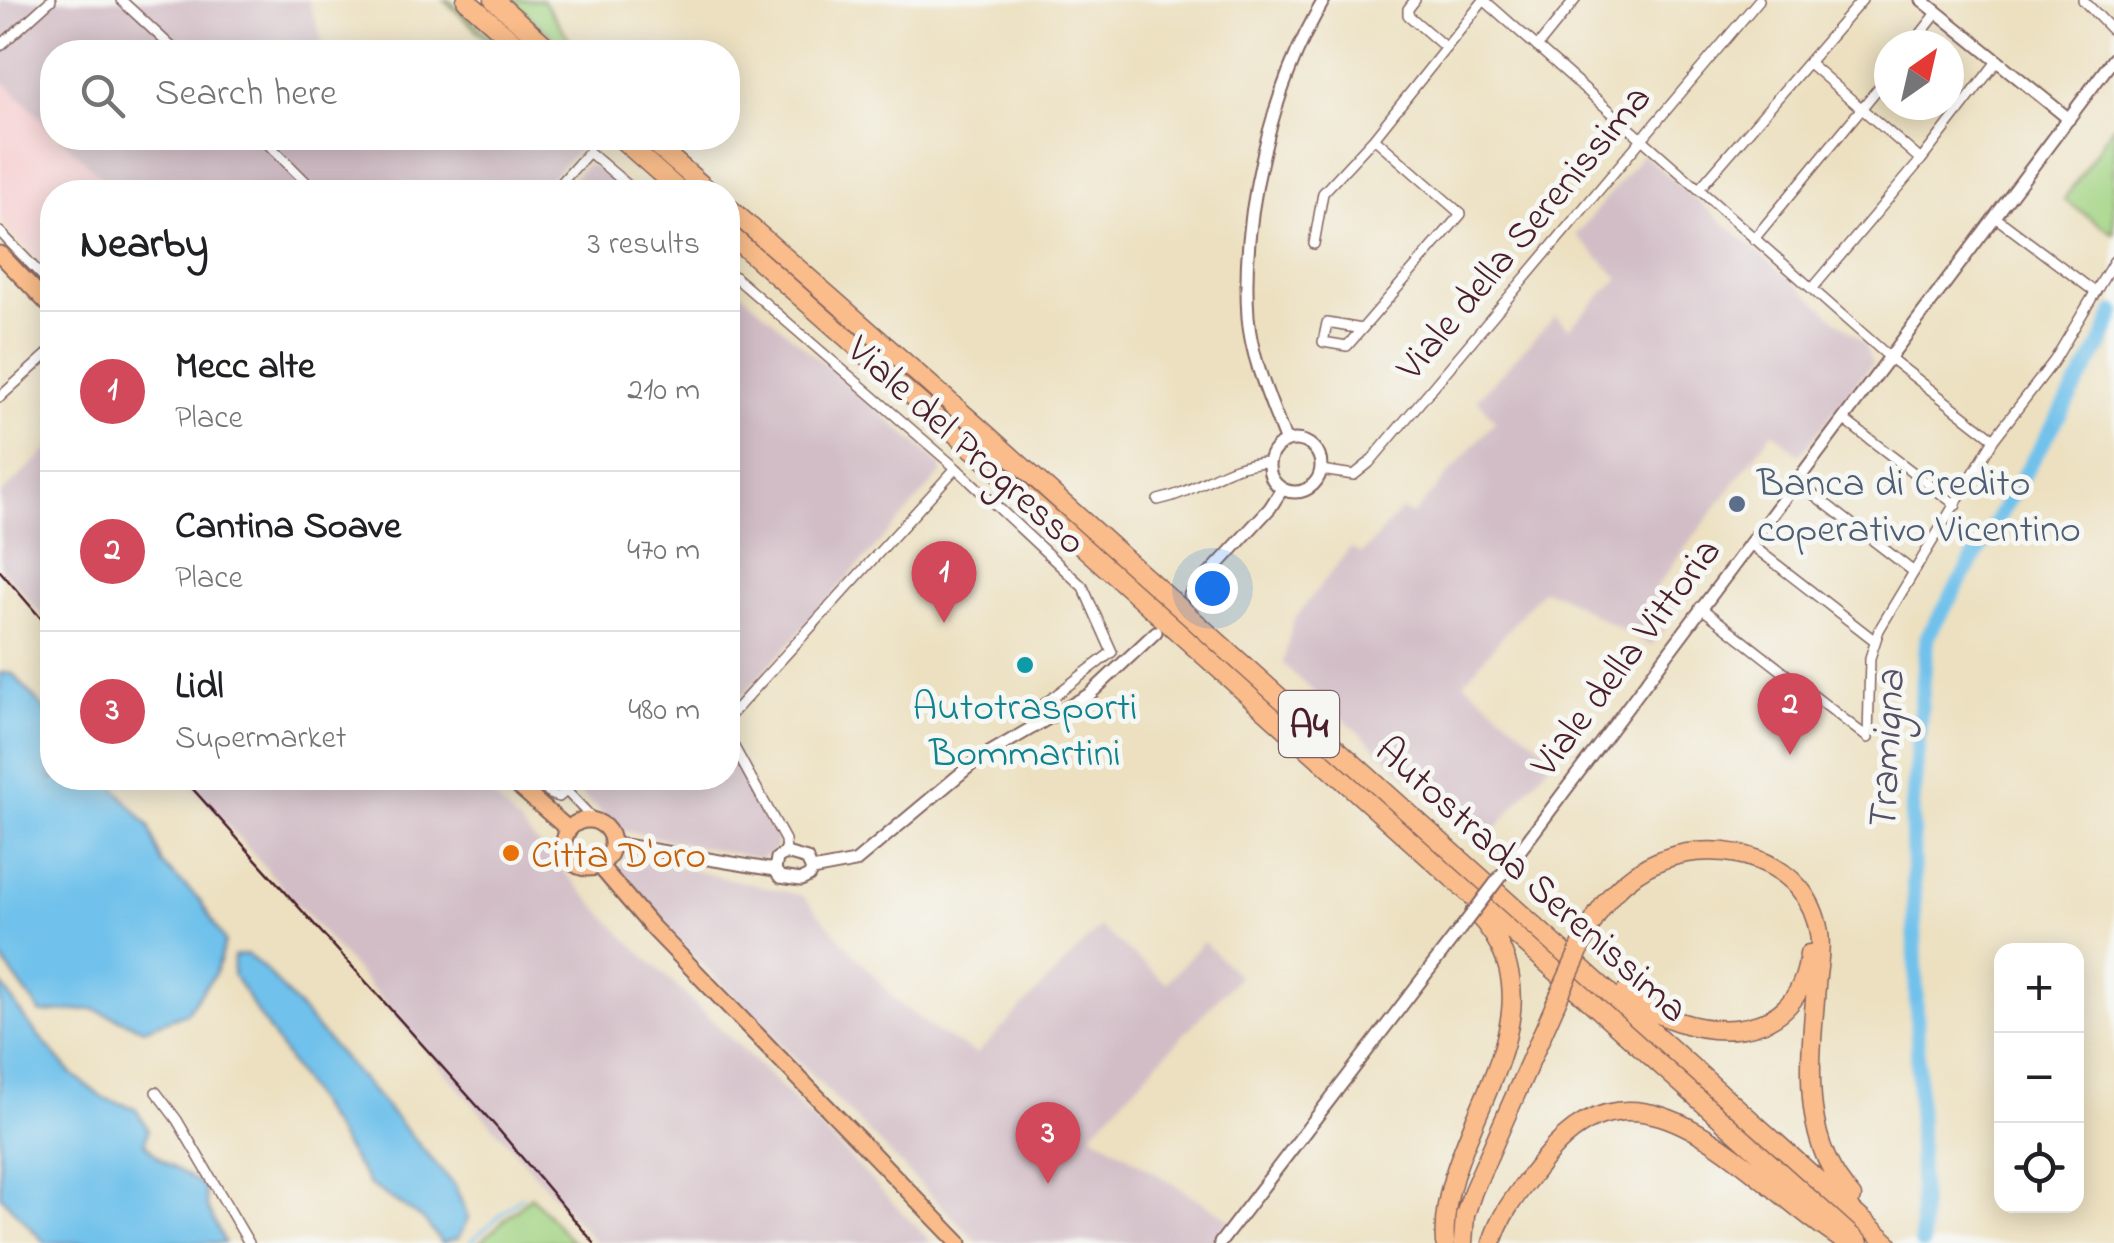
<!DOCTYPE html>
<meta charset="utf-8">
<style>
body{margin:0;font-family:"Indie Flower",sans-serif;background:#f2f2f2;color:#202124}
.controls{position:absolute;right:30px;bottom:30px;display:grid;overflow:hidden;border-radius:20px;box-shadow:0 5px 25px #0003}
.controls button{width:90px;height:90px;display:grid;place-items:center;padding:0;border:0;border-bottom:2px solid #e0e0e0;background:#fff;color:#202124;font:50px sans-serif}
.compass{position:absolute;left:1874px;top:30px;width:90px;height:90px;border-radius:50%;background:#fff;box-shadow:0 5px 25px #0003;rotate:34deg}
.you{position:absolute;left:1212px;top:588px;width:35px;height:35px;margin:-25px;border:8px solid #fff;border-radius:50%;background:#1a73e8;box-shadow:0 0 0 15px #1a73e833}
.badge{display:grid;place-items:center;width:65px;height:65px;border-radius:50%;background:#d1495b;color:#fff;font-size:32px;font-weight:700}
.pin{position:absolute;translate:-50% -82px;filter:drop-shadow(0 2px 5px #0008)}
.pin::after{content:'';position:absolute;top:52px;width:35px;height:30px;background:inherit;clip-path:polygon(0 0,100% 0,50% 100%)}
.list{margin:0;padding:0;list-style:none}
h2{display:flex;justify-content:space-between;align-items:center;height:130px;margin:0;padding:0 40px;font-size:42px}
h2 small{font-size:32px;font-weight:400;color:#757577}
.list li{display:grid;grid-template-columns:65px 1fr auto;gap:30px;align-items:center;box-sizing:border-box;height:160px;padding:0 40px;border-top:2px solid #e0e0e0}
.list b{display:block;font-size:38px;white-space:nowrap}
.list p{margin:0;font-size:32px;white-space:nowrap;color:#757577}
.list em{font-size:32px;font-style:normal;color:#757577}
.icon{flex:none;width:55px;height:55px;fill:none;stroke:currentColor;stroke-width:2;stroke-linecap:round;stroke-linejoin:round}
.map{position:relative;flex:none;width:2114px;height:1243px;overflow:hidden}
.search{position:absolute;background:#fff;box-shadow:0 5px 25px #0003;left:40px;top:40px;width:700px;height:110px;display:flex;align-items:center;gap:25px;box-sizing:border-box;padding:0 35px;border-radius:40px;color:#757577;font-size:38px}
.panel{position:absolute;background:#fff;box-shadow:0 5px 25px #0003;left:40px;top:180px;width:700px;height:610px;border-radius:40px}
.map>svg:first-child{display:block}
.built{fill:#f7cfd1}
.industrial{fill:#d2bdc6}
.green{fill:#a1d382;stroke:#767956;stroke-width:2.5}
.water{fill:#6fc1eb;stroke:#5c708b;stroke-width:2.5}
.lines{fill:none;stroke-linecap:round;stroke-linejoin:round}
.stream{stroke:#6fc1eb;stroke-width:2.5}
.river{stroke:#6fc1eb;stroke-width:15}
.minor-casing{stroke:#83635f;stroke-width:12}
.tertiary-casing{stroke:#83635f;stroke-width:15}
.primary-casing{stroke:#83635f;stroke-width:19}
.motorway-casing{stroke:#83635f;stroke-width:21}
.minor{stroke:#fff;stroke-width:9}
.tertiary{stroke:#fff;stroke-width:11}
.primary{stroke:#f9bc8a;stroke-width:15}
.motorway{stroke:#f9bc8a;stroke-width:18}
.rail{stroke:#4a1f2b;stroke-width:2.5}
.tertiary-bridge-casing{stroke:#83635f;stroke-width:15;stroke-linecap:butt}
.motorway-bridge-casing{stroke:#83635f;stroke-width:21;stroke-linecap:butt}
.tertiary-bridge{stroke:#fff;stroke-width:11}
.motorway-bridge{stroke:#f9bc8a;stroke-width:18}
.service-dot{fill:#5c6f8a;stroke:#f6f6f2;stroke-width:4}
.culture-dot{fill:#0f9aa8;stroke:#f6f6f2;stroke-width:4}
.food-dot{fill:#e8710a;stroke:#f6f6f2;stroke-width:4}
.labels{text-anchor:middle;stroke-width:10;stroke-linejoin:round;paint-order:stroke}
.shield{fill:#f6f6f2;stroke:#7e6067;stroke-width:2.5}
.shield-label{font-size:38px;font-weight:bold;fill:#4a1f2b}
.street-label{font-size:40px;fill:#4a1f2b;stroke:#f6f6f2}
.service-label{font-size:40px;fill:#4e5e75;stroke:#f6f6f2;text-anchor:start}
.culture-label{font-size:40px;fill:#0d838f;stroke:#f6f6f2}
.food-label{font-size:40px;fill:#c56008;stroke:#f6f6f2;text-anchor:start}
.water-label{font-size:42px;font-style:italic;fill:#555065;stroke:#f6f6f2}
</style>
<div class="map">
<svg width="2114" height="1243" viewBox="0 0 2114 1243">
<rect width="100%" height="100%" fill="#f6f6f2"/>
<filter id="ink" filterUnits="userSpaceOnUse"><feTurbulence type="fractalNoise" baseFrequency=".01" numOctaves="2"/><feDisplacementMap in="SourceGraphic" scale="20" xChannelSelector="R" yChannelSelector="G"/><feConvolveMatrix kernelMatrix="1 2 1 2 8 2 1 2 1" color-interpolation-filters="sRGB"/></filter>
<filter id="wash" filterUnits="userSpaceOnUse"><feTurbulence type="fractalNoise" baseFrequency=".0048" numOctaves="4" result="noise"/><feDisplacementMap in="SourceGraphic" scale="40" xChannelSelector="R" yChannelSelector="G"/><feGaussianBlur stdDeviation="2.25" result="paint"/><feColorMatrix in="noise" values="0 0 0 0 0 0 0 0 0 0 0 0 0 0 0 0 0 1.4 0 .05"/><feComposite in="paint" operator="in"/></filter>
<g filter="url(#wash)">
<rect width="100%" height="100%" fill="#ece0c0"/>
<path class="built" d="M0,78L52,129V138H61L117,192H52V275L0,221Z"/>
<path class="industrial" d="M0,0H308L326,52H52V129L0,78Z
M61,138H396L407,147L580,148L536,192H117Z
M1643,154L1864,343L1872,363L1800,455L1773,431L1654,590L1676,611L1651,646L1556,593L1542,590L1464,682L1554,757L1483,845L1283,664L1293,621L1350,548L1362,554L1401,510L1413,515L1495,421L1477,399L1555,316L1569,328L1619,278L1576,235Z
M590,165L596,168L625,192H560L585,166Z
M728,281L942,466L941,474L735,704L728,706Z
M52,446V626L0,567V495Z
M728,743L777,837L776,849L760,859L620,830L577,790L565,800L543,778H728Z
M186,778H476L628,940L769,1075L932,1243H596Z
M626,855L803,896L899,1004L934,1030L977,1054L1100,927L1166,983L1203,942L1239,976L1091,1133L1230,1219L1211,1243H978L616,877Z"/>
<path class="green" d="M444,0H449L507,52H500Z
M511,0H543L578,52H570Z
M2114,125V234L2064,200Z
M531,1196L573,1243H479Z"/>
<path class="water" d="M0,673L13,674L52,718V778H106L149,826L162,864L200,900L225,942L215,974L186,1013L144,1029L94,1009L41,1013L0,957Z
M247,954L266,970L455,1186L468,1218L458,1238L442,1243L424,1220L369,1184L233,975L234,956Z
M0,982L27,1022L71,1073L103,1098L135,1108L148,1129L145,1143C164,1167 180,1169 204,1187L207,1207L225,1243H45L0,1195Z"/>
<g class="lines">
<path class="stream" d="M469,1243L522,1196"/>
<path class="river" d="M1922,1243L1912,813L1927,637L2100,347L2114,313"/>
</g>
</g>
<g filter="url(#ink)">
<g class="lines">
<defs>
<path id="minor" d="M121,0L177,52
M1415,0L1408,9V15L1446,48
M1484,0L1895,362L1994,439
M2083,0L2114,32
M1912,45L1937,13
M0,46L51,0
M1537,47L1575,0
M1809,63L1921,160
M262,138L316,192
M1699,189L1862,0
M553,192L589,152L636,192
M1995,217L2095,292
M0,232L52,286
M1754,239L1889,75
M1314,244L1323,193L1374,138L1484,0
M728,271L956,468L1083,587L1112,652L1031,714
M1812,289L1921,160L1998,60
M1362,329L1347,346L1323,342L1327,323L1362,329L1461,214L1374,138
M0,397L52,350
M1843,419L1956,505
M1321,470L1354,475L1369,463L1759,0
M1796,481L1914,572
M1158,500C1201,491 1223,463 1269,462
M1749,543L1874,640
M1700,607L1868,738
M728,718L956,468
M728,736L785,840L786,853
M1868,738L1870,658L1879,630L1994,439L2054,361L2114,261
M534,778L552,795L559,797L567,790
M554,778L595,821
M156,1092L177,1120L249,1243"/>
<path id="tertiary" d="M1922,0L2069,119
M1269 466a26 26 0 1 1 52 0a26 26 0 1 1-52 0Z
M1286,442C1271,402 1251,359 1248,317C1241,215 1271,88 1324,0
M1190,595L1270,508L1282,489
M1531,836L2114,58
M612,843L775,870L780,877L801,880L809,876L812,870
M775,870L777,858L786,853L807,859L812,870
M812,870L855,862L977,760L1090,694L1156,632
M1220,1243L1442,953"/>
<path id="primary" d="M0,254L52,308
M509,778L568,829
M564 844a24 24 0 1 1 48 0a24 24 0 1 1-48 0Z
M599,865L652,927L959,1243"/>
<path id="motorway" d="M466,0L525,52
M494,0L553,52
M620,138L681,192
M648,138L710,192
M728,207L976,425L1888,1243
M728,233L1073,538L1859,1243
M1584,940C1600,904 1622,876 1661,860C1722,837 1808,859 1819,933C1822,950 1817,969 1816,986C1811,1058 1798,1140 1852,1197
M1625,993C1683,1041 1799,1054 1809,954
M1445,1243C1436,1129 1576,1016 1475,912
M1463,1243L1465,1215L1473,1191L1555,1005
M1492,1243C1501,1210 1524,1186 1544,1159C1644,1033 1755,1188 1846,1242"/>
</defs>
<use href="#minor" class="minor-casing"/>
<use href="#tertiary" class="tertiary-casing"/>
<use href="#primary" class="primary-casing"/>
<use href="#motorway" class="motorway-casing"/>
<use href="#minor" class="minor"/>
<use href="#tertiary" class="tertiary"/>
<use href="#primary" class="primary"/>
<use href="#motorway" class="motorway"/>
<path class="rail" d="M0,571L52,631
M183,778L498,1129L594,1243"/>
<defs>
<path id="tertiary-bridge" d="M1442,953L1531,836"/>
<path id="motorway-bridge" d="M1555,1005L1584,940"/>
</defs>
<use href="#tertiary-bridge" class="tertiary-bridge-casing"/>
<use href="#motorway-bridge" class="motorway-bridge-casing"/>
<use href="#tertiary-bridge" class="tertiary-bridge"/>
<use href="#motorway-bridge" class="motorway-bridge"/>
</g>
</g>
<circle class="service-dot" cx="1737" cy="504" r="10"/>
<circle class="culture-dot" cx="1025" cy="665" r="10"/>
<circle class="food-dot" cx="511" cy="853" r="10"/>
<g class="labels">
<rect class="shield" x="1279" y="691" width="60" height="66" rx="8"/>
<g class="shield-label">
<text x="1309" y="737">A4</text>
</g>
<g class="street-label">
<text transform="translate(1522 231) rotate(-50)" y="14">Viale della Serenissima</text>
<text transform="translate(968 444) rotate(42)" y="14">Viale del Progresso</text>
<text transform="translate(1624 656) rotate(-53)" y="14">Viale della Vittoria</text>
<text transform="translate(1533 878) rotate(42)" y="14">Autostrada Serenissima</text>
</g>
<g class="service-label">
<text x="1757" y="495">Banca di Credito<tspan x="1757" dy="46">coperativo Vicentino</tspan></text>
</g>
<g class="culture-label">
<text x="1025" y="719">Autotrasporti<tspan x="1025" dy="46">Bommartini</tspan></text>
</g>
<g class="food-label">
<text x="531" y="867">Citta D'oro</text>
</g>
<g class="water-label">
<text transform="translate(1884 751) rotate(-87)" y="15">Tramigna</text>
</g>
</g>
</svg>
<div class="controls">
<button>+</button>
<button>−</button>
<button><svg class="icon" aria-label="locate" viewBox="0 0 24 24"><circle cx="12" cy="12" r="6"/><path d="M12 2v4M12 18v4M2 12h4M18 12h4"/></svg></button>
</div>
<svg class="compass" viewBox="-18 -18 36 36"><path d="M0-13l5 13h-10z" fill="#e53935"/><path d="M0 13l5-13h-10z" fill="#757577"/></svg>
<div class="you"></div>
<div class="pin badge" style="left:944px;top:623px">1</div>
<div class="pin badge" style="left:1790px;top:755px">2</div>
<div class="pin badge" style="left:1048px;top:1184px">3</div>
<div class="search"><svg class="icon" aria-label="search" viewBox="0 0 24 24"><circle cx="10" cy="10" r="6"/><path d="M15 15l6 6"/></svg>Search here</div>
<section class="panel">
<h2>Nearby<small>3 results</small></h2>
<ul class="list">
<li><span class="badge">1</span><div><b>Mecc alte</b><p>Place</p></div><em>210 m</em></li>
<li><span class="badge">2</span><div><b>Cantina Soave</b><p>Place</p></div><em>470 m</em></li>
<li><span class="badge">3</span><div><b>Lidl</b><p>Supermarket</p></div><em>480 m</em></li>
</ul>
</section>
</div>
